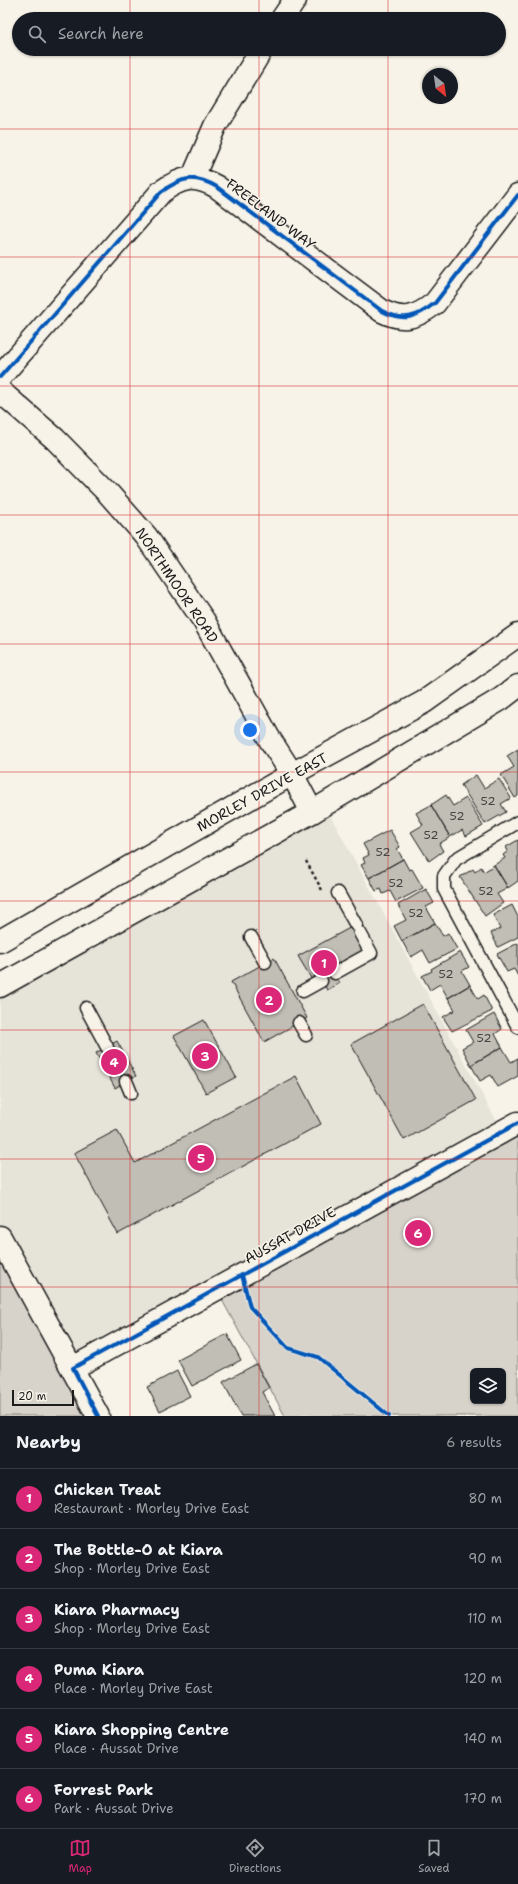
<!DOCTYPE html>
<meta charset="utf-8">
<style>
body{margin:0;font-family:"Shantell Sans",sans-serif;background:#242831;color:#f1f3f6}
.controls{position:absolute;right:12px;bottom:12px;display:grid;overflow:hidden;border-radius:6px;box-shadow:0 1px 3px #0004}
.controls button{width:36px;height:36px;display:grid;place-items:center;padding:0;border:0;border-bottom:1px solid #363941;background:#171b24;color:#f1f3f6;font:20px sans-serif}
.compass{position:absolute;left:422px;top:68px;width:36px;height:36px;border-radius:50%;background:#171b24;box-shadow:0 1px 3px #0004;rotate:151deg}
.scale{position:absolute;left:12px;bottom:10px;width:62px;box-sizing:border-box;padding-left:4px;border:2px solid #1c1c1c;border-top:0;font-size:11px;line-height:14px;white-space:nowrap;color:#1c1c1c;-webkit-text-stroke:3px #f7f3e8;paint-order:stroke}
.you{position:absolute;left:250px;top:730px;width:14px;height:14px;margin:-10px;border:3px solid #fff;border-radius:50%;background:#1a73e8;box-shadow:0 0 0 6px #1a73e833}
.badge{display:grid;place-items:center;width:26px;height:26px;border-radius:50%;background:#db2777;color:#fff;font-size:13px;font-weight:700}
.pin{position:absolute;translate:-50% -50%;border:2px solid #fff;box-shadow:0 1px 4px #0006}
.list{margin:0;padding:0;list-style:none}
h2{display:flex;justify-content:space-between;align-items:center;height:52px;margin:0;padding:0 16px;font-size:17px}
h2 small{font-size:13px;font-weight:400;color:#9ea1a6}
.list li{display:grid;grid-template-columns:26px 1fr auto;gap:12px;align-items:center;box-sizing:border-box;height:60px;padding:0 16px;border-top:1px solid #363941}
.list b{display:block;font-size:15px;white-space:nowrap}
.list p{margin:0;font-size:13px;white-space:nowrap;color:#9ea1a6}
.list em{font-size:13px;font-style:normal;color:#9ea1a6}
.icon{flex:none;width:22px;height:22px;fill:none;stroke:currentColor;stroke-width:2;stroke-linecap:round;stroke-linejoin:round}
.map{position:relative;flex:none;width:518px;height:1416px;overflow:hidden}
.search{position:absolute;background:#171b24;box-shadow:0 1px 3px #0004;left:12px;right:12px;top:12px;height:44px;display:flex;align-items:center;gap:10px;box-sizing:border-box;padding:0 14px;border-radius:22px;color:#9ea1a6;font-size:15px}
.sheet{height:412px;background:#171b24}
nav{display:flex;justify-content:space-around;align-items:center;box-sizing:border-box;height:56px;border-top:1px solid #363941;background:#171b24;font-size:11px;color:#9ea1a6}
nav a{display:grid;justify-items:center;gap:2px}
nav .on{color:#db2777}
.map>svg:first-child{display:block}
.built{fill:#e6e3d9}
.green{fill:#d7d3cb;stroke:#7a7874;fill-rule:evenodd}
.building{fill:#c0beb5;stroke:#1c1c1c}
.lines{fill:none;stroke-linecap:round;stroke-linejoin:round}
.lane-casing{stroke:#1c1c1c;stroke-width:15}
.street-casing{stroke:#1c1c1c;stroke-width:25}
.secondary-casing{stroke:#1c1c1c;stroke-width:25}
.primary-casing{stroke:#1c1c1c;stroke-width:25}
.path{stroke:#1c1c1c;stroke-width:2.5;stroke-dasharray:3 3;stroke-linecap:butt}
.lane{stroke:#f7f3e8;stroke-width:12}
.street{stroke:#f7f3e8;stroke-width:22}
.secondary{stroke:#f7f3e8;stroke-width:22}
.primary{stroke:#f7f3e8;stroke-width:22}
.cycleway-casing{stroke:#f7f3e8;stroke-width:6}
.cycleway{stroke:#0057b8;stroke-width:4}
.grid{fill:none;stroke:#d62828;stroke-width:1;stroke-opacity:0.55}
.labels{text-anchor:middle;stroke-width:3;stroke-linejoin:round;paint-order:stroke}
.number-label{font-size:12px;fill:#454442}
.street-label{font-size:14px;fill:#1c1c1c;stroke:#f7f3e8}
</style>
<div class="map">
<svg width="518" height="1416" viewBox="0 0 518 1416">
<rect width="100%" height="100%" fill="#f7f3e8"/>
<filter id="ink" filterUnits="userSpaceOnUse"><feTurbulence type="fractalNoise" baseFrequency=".025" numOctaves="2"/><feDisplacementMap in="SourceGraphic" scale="8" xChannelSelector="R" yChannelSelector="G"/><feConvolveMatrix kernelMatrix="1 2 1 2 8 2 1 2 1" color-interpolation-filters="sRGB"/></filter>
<g filter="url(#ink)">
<path class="built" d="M324,804L502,1131L73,1368L11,1258L0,1265V986Z"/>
<path class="green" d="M518,1123V1416H285L216,1289ZM473,1371H503V1401H473Z
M12,1258L98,1416H0V1265Z"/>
<path class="building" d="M518,749V796L515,798L501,775L514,767L507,756Z
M476,775L484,788L499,779L511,798L501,804L506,812L485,824L461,785Z
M446,795L453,806L466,798L483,826L466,836L462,830L450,837L431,805Z
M431,805L450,837L439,844L443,851L429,861L411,832L423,825L416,813Z
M390,830L400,847L397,849L403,859L369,878L361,865L365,863L363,858L369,855L363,844Z
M518,840V881L508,888L494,865L505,858L503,855L508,851L506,847Z
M403,859L409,870L412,869L423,888L396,902L390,891L383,894L381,889L376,891L369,878Z
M494,865L508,888L497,894L503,903L485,916L460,877L473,869L475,872L481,867L484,872Z
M426,889L434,903L426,907L435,923L402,941L394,926L406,920L398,905Z
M512,905L518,917V937L498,947L491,933L500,929L493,915Z
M435,923L443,936L448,933L457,949L430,963L423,950L411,957L402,941Z
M357,924L368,951L333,970L340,983L327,990L319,976L312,980L298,956Z
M518,943V976L514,969L507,972L497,954Z
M460,952L469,967L462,971L470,985L448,998L440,984L430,990L422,976L432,971L431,969Z
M274,958L307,1018L264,1042L231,982Z
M470,985L478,999L484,995L492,1011L452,1031L443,1017L455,1010L448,998Z
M423,1004L476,1100L404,1140L351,1044Z
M494,1014L502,1029L495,1034L502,1047L471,1065L462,1048L473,1042L466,1030Z
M204,1020L236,1077L206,1093L174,1036Z
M117,1041L136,1076L115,1088L96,1053Z
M502,1047L511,1062L518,1058V1076L498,1087L491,1075L480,1081L471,1065Z
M296,1076L321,1124L118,1234L74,1153L117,1130L135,1163Z
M227,1334L241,1360L192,1386L178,1360Z
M256,1364L269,1388L262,1392L275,1416H241L223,1382Z
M177,1371L190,1396L160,1411L147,1387Z"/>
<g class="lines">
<defs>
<path id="lane" d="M518,822L456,859L444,876V889L518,1027
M338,893L356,925
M251,937L265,962
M335,973L371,953L360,933
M303,991L321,981
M86,1008L107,1047
M299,1023L306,1035
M126,1081L131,1093"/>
<path id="street" d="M282,19L295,0
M193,177L215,126L262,49
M0,377L161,192C182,177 194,174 217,187L382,311C404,322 416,318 435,303L518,195"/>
<path id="secondary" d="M0,391L55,439L108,493L146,536L204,621L269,738L292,774L312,812
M0,1237L98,1416
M73,1368L518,1123"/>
<path id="primary" d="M0,941L292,774L424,702L518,635
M0,986L312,812L501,699L518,686"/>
</defs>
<use href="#lane" class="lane-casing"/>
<use href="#street" class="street-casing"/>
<use href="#secondary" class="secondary-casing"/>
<use href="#primary" class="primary-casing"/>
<path class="path" d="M306,861L322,890"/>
<use href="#lane" class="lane"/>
<use href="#street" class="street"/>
<use href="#secondary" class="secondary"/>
<use href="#primary" class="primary"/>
<defs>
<path id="cycleway" d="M0,377L161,192C182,177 194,174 217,187L382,311C404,322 416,318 435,303L518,195
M242,1275L250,1307L288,1348L318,1357L389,1416
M98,1416L73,1368L518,1123"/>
</defs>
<use href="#cycleway" class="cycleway-casing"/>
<use href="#cycleway" class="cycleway"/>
</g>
</g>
<path class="grid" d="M130,0V19M259,0V19M388,0V19M130,49V1416M259,49V1416M388,49V1416M0,129H518M0,257H518M0,386H518M0,515H518M0,644H518M0,772H518M0,901H518M0,1030H518M0,1159H518M0,1287H518"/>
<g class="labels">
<g class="number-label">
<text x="488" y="805">52</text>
<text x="457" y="820">52</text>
<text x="431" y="839">52</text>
<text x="383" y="856">52</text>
<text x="396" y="887">52</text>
<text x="486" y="895">52</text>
<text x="416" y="917">52</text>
<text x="446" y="978">52</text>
<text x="484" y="1042">52</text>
</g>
<g class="street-label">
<text transform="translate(271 214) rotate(37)" y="5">FREELAND WAY</text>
<text transform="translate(177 585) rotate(56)" y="5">NORTHMOOR ROAD</text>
<text transform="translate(262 792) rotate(-29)" y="5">MORLEY DRIVE EAST</text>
<text transform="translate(290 1235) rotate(-29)" y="5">AUSSAT DRIVE</text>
</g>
</g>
</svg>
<div class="controls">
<button><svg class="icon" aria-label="layers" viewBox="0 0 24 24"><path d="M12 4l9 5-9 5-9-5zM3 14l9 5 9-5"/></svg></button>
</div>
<svg class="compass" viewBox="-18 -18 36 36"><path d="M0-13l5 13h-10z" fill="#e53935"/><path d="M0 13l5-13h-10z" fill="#9ea1a6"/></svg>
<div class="scale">20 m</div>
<div class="you"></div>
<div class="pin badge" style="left:324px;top:963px">1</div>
<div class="pin badge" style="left:269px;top:1000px">2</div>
<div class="pin badge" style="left:205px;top:1056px">3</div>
<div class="pin badge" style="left:114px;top:1062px">4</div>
<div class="pin badge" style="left:201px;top:1158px">5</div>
<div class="pin badge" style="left:418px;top:1233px">6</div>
<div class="search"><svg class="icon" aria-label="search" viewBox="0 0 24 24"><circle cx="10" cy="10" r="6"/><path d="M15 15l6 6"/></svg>Search here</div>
</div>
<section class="sheet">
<h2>Nearby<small>6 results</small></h2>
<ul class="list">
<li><span class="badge">1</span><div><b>Chicken Treat</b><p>Restaurant · Morley Drive East</p></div><em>80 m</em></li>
<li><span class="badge">2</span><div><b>The Bottle-O at Kiara</b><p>Shop · Morley Drive East</p></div><em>90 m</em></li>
<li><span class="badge">3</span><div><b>Kiara Pharmacy</b><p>Shop · Morley Drive East</p></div><em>110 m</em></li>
<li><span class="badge">4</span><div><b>Puma Kiara</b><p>Place · Morley Drive East</p></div><em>120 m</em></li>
<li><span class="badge">5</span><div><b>Kiara Shopping Centre</b><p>Place · Aussat Drive</p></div><em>140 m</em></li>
<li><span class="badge">6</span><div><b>Forrest Park</b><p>Park · Aussat Drive</p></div><em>170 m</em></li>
</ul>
</section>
<nav>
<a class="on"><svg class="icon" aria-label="map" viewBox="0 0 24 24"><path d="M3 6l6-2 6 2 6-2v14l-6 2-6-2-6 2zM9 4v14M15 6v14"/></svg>Map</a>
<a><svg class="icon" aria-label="directions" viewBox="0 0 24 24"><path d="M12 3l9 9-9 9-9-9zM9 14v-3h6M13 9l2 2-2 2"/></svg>Directions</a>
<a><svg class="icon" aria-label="saved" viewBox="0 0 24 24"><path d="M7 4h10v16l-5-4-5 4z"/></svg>Saved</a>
</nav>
